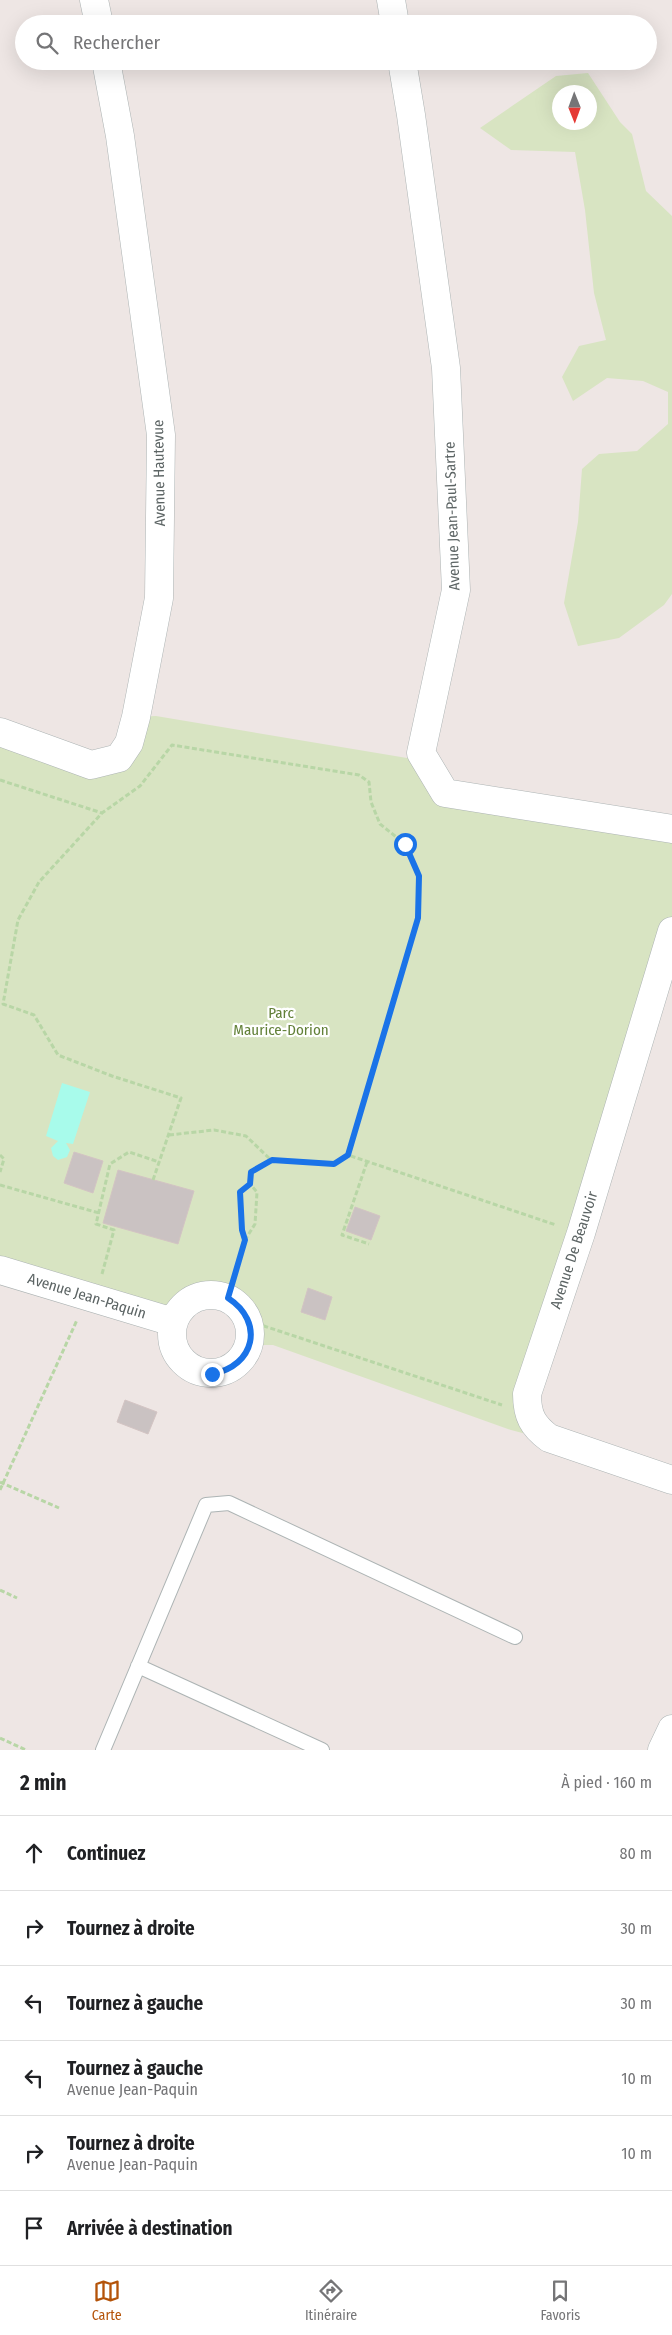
<!DOCTYPE html>
<html lang="fr">
<meta charset="utf-8">
<style>
body{margin:0;font-family:"Fira Sans Condensed",sans-serif;background:#f2f2f2;color:#202124}
.compass{position:absolute;left:552px;top:85px;width:45px;height:45px;border-radius:50%;background:#fff;box-shadow:0 5px 20px #0002;rotate:179deg}
.stop{position:absolute;width:15px;height:15px;margin:-11px;border:4px solid #1a73e8;border-radius:50%;background:#fff}
.stop.end{background:#1a73e8;border-color:#fff;box-shadow:0 1px 5px #0008}
.list{margin:0;padding:0;list-style:none}
h2{display:flex;justify-content:space-between;align-items:center;height:65px;margin:0;padding:0 20px;font-size:21px}
h2 small{font-size:16px;font-weight:400;color:#757577}
.list li{display:grid;grid-template-columns:32px 1fr auto;gap:15px;align-items:center;box-sizing:border-box;height:75px;padding:0 20px;border-top:1px solid #e0e0e0}
.list b{display:block;font-size:19px;white-space:nowrap}
.list p{margin:0;font-size:16px;white-space:nowrap;color:#757577}
.list em{font-size:16px;font-style:normal;color:#757577}
.icon{flex:none;width:28px;height:28px;fill:none;stroke:currentColor;stroke-width:2;stroke-linecap:round;stroke-linejoin:round}
.map{position:relative;flex:none;width:672px;height:1750px;overflow:hidden}
.search{position:absolute;background:#fff;box-shadow:0 5px 20px #0002;left:15px;right:15px;top:15px;height:55px;display:flex;align-items:center;gap:12px;box-sizing:border-box;padding:0 18px;border-radius:28px;color:#757577;font-size:19px}
.sheet{height:515px;background:#fff}
nav{display:flex;justify-content:space-around;align-items:center;box-sizing:border-box;height:70px;border-top:1px solid #e0e0e0;background:#fff;font-size:14px;color:#757577}
nav a{display:grid;justify-items:center;gap:2px}
nav .on{color:#b45309}
.map>svg:first-child{display:block}
.green{fill:#d8e4c2;fill-rule:evenodd}
.water{fill:#a8fbeb}
.building{fill:#cac2c2;stroke:#d3c4c3}
.lines{fill:none;stroke-linecap:round;stroke-linejoin:round}
.service-casing{stroke:#adb4b4;stroke-width:16}
.minor-casing{stroke:#adb4b4;stroke-width:29}
.path{stroke:#b8d6a6;stroke-width:3;stroke-dasharray:5 2.5;stroke-linecap:butt}
.service{stroke:#fff;stroke-width:14}
.minor{stroke:#fff;stroke-width:28}
.route{stroke:#1a73e8;stroke-width:6}
.labels{text-anchor:middle;stroke-width:4.5;stroke-linejoin:round;paint-order:stroke}
.street-label{font-size:15px;fill:#5c6464;stroke:#fff}
.park-label{font-size:15px;fill:#628038;stroke:#fff}
</style>
<div class="map">
<svg width="672" height="1750" viewBox="0 0 672 1750">
<rect width="100%" height="100%" fill="#eee6e4"/>
<path class="green" d="M588,73L620,122L632,134L646,191L672,216V594L664,605L619,638L578,646L564,603L578,522L582,469L599,454L637,451L668,424V392L643,381L607,378L573,401L562,377L579,346L606,340L594,293L585,210L575,152L511,150L480,128L556,76ZM590,92V122H560V92Z
M156,716L425,761L445,793L672,829V931L581,1233L530,1435L511,1430L273,1345H249C255,1298 208,1277 178,1313L0,1270V732L119,758L136,717Z"/>
<path class="water" d="M62,1083L90,1092L73,1144L66,1143L70,1150L67,1157L58,1160L53,1156L51,1148L58,1141L46,1136Z"/>
<path class="building" d="M74,1152L103,1161L93,1193L64,1183Z
M118,1170L194,1191L178,1244L103,1223Z
M355,1207L380,1216L371,1240L346,1231Z
M308,1288L332,1297L325,1320L301,1312Z
M125,1400L157,1412L148,1434L117,1422Z"/>
<g class="lines">
<defs>
<path id="service" d="M138,1666L322,1750
M103,1750L206,1505L229,1503L515,1637"/>
<path id="minor" d="M94,0L99,24
M391,0L395,24
M402,61L411,115L446,368L456,590L421,753L445,793L672,829
M0,732L91,765L119,758L129,743L136,717L159,598L161,435L120,136L106,61
M672,931L581,1233L527,1394C527,1416 533,1426 549,1438L672,1480
M0,1270L173,1322
M172 1334a39 39 0 1 1 78 0a39 39 0 1 1-78 0Z
M662,1750L672,1729"/>
</defs>
<use href="#service" class="service-casing"/>
<use href="#minor" class="minor-casing"/>
<path class="path" d="M0,780L102,813
M169,1135L214,1130L246,1136L271,1160L251,1172L250,1184L240,1192L242,1230L245,1240
M0,1155L4,1159L0,1172
M271,1160L334,1164L348,1155L556,1225
M367,1162L342,1235L369,1244
M153,1180L181,1098L112,1076L58,1055L34,1015L3,1004L18,920L39,882L102,813L140,786L172,745L359,775L369,782L371,802L380,824L405,844L419,876L418,918L348,1155
M0,1185L99,1213
M102,1274L114,1230L96,1224L110,1164L129,1152L159,1162
M228,1298L245,1240L255,1224L257,1192L250,1184
M249,1321L502,1405
M0,1482L59,1508
M0,1490L77,1320
M0,1590L17,1598
M0,1738L26,1750"/>
<use href="#service" class="service"/>
<use href="#minor" class="minor"/>
</g>
<g class="lines">
<path class="route" d="M212,1374C255,1366 265,1322 228,1298L245,1240L242,1230L240,1192L250,1184L251,1172L272,1160L334,1164L348,1155L418,918L419,876L405,844"/>
</g>
<g class="labels">
<g class="street-label">
<text transform="translate(159 473) rotate(-91)" y="5">Avenue Hautevue</text>
<text transform="translate(452 516) rotate(-92)" y="5">Avenue Jean-Paul-Sartre</text>
<text transform="translate(574 1250) rotate(-72)" y="5">Avenue De Beauvoir</text>
<text transform="translate(87 1296) rotate(17)" y="5">Avenue Jean-Paquin</text>
</g>
<g class="park-label">
<text x="281" y="1018">Parc<tspan x="281" dy="17">Maurice-Dorion</tspan></text>
</g>
</g>
</svg>
<svg class="compass" viewBox="-18 -18 36 36"><path d="M0-13l5 13h-10z" fill="#e53935"/><path d="M0 13l5-13h-10z" fill="#757577"/></svg>
<div class="stop" style="left:405px;top:844px"></div>
<div class="stop end" style="left:212px;top:1374px"></div>
<div class="search"><svg class="icon" aria-label="search" viewBox="0 0 24 24"><circle cx="10" cy="10" r="6"/><path d="M15 15l6 6"/></svg>Rechercher</div>
</div>
<section class="sheet">
<h2>2 min<small>À pied · 160 m</small></h2>
<ul class="list">
<li><svg class="icon" aria-label="ahead" viewBox="0 0 24 24"><path d="M12 20V5M6 11l6-6 6 6"/></svg><div><b>Continuez</b></div><em>80 m</em></li>
<li><svg class="icon" aria-label="right" viewBox="0 0 24 24"><path d="M7 20v-9h11M14 6l5 5-5 5"/></svg><div><b>Tournez à droite</b></div><em>30 m</em></li>
<li><svg class="icon" aria-label="left" viewBox="0 0 24 24"><path d="M17 20v-9H6M10 6l-5 5 5 5"/></svg><div><b>Tournez à gauche</b></div><em>30 m</em></li>
<li><svg class="icon" aria-label="left" viewBox="0 0 24 24"><path d="M17 20v-9H6M10 6l-5 5 5 5"/></svg><div><b>Tournez à gauche</b><p>Avenue Jean-Paquin</p></div><em>10 m</em></li>
<li><svg class="icon" aria-label="right" viewBox="0 0 24 24"><path d="M7 20v-9h11M14 6l5 5-5 5"/></svg><div><b>Tournez à droite</b><p>Avenue Jean-Paquin</p></div><em>10 m</em></li>
<li><svg class="icon" aria-label="arrive" viewBox="0 0 24 24"><path d="M6 21V4h12l-3 4 3 4H6"/></svg><div><b>Arrivée à destination</b></div></li>
</ul>
</section>
<nav>
<a class="on"><svg class="icon" aria-label="map" viewBox="0 0 24 24"><path d="M3 6l6-2 6 2 6-2v14l-6 2-6-2-6 2zM9 4v14M15 6v14"/></svg>Carte</a>
<a><svg class="icon" aria-label="directions" viewBox="0 0 24 24"><path d="M12 3l9 9-9 9-9-9zM9 14v-3h6M13 9l2 2-2 2"/></svg>Itinéraire</a>
<a><svg class="icon" aria-label="saved" viewBox="0 0 24 24"><path d="M7 4h10v16l-5-4-5 4z"/></svg>Favoris</a>
</nav>
